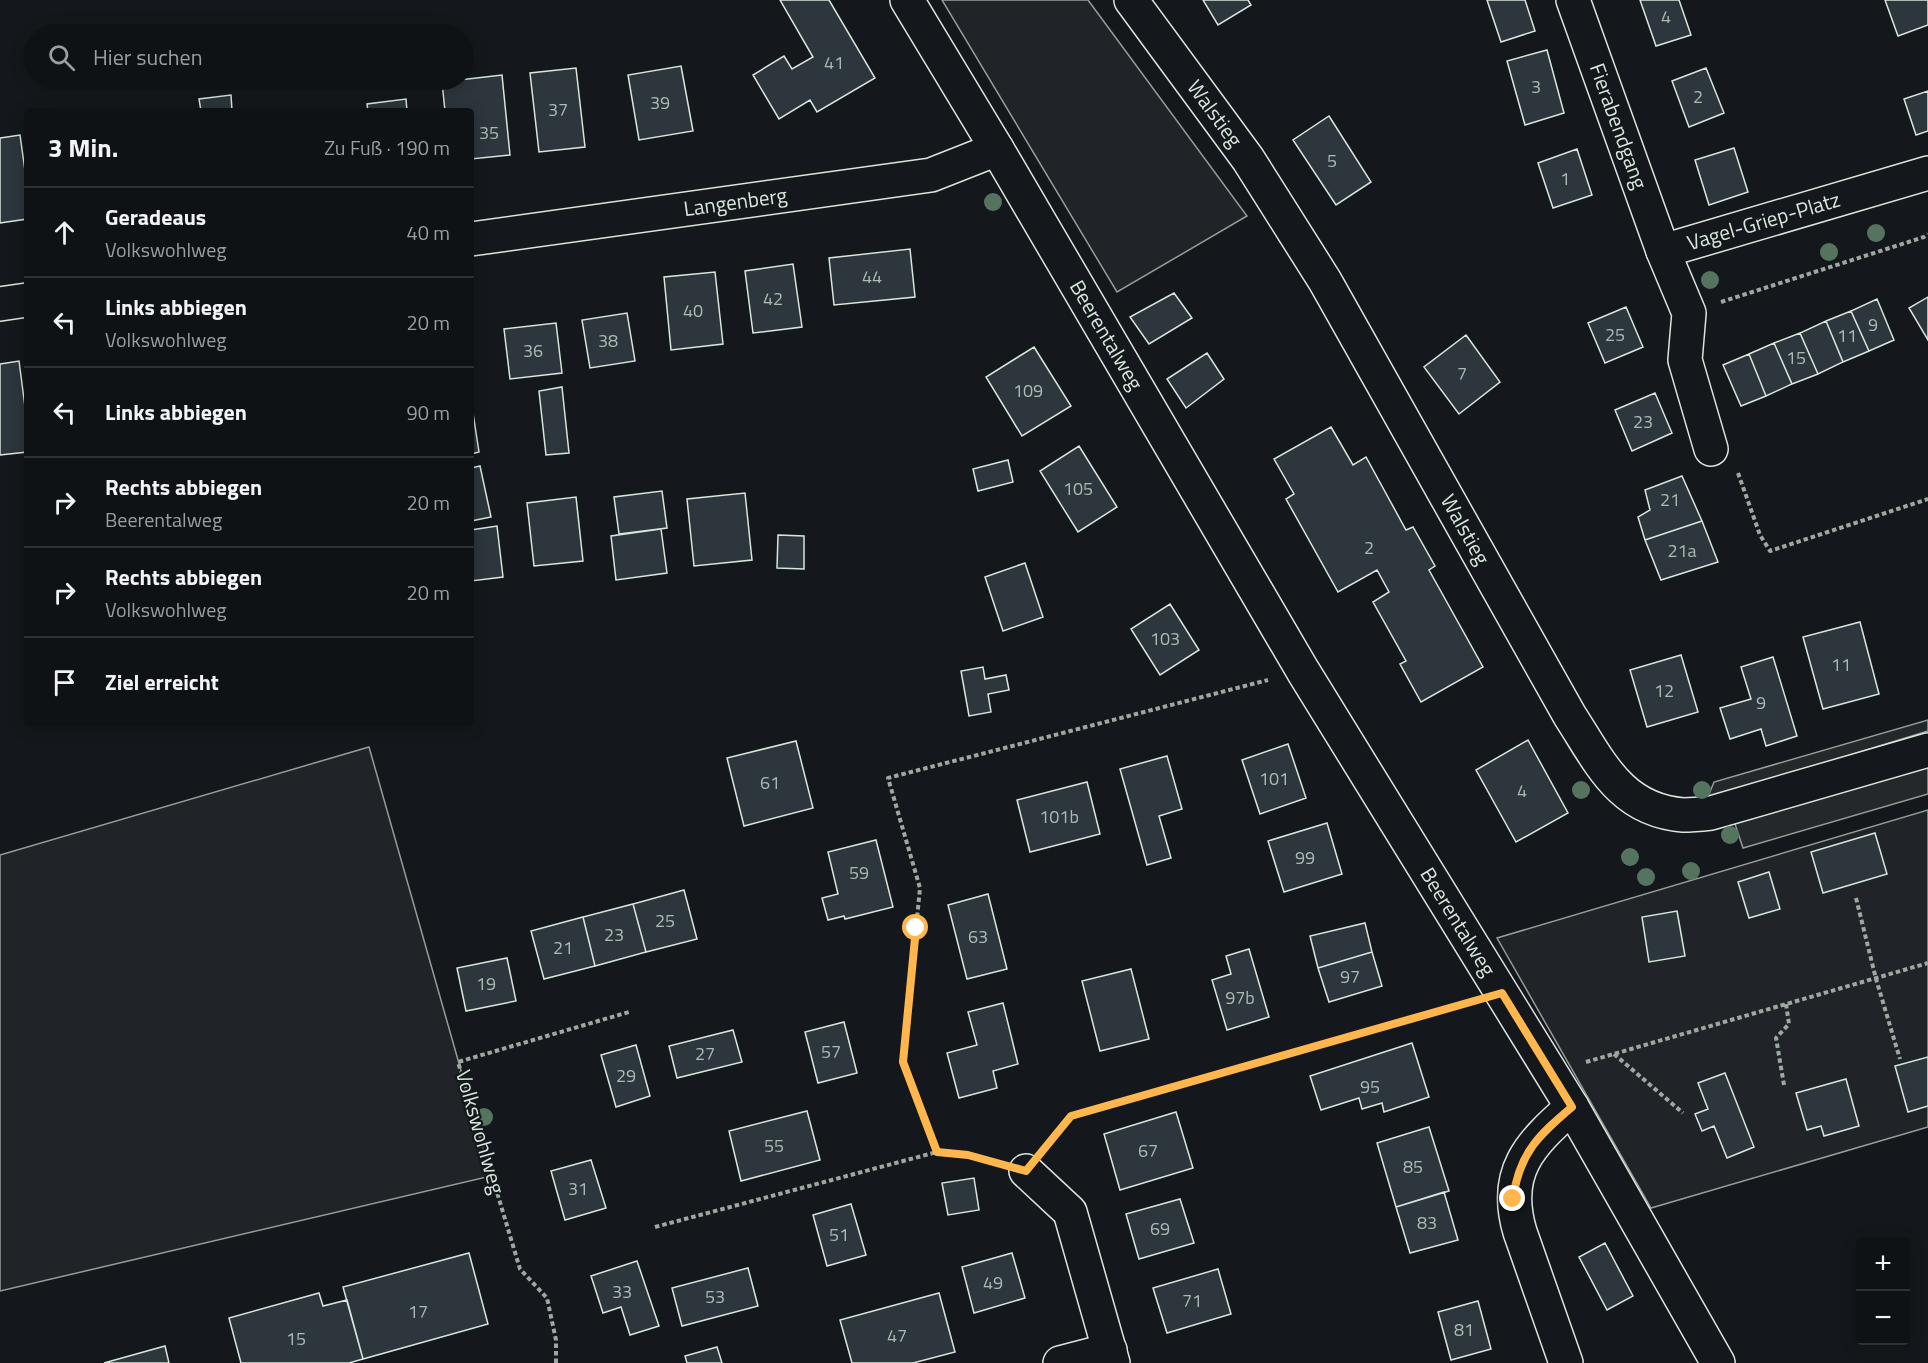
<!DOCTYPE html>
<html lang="de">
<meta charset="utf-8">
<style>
body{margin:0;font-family:"Titillium Web",sans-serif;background:#1d2022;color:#f1f3f6}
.controls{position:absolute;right:18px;bottom:18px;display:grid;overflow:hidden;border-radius:6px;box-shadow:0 3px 15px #0003}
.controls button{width:54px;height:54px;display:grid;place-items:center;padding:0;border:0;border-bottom:2px solid #2f3234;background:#0f1215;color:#f1f3f6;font:30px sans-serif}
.stop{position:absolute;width:18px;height:18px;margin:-14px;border:4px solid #ffb74d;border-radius:50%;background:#fff}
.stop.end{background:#ffb74d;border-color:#fff;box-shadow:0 2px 6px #0008}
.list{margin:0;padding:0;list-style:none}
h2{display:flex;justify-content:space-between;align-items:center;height:78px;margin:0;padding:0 24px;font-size:26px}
h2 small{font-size:20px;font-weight:400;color:#9b9ea0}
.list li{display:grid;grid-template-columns:39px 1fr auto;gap:18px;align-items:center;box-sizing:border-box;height:90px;padding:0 24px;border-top:2px solid #2f3234}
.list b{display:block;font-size:22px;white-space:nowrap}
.list p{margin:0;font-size:20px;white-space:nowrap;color:#9b9ea0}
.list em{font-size:20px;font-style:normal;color:#9b9ea0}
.icon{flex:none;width:33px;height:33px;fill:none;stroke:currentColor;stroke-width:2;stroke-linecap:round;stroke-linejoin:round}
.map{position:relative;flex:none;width:1928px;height:1363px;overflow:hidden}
.search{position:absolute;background:#0f1215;box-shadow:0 3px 15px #0003;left:24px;top:24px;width:450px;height:66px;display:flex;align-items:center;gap:15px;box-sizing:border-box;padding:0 21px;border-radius:33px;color:#9b9ea0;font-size:22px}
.panel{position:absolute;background:#0f1215;box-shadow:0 3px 15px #0003;left:24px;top:108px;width:450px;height:618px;border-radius:6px}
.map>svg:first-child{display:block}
.green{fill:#202428;stroke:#939e99;stroke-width:1.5}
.parking{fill:#24282b;stroke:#939e99;stroke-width:1.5}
.building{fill:#2c363c;stroke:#d8e6dc;stroke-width:1.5}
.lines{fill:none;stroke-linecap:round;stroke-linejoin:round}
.minor-casing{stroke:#d8e6dc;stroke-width:36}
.path{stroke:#9da8a2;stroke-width:4;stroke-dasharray:4.5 3;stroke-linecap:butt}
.minor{stroke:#14181c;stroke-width:33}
.tree{fill:#55745f}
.route{stroke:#ffb74d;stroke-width:8}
.labels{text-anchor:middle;stroke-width:4.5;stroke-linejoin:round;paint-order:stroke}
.number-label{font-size:18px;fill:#adbab4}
.street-label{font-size:21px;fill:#d8e6dc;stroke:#14181c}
</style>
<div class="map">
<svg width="1928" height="1363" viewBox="0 0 1928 1363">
<rect width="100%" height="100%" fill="#14181c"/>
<path class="green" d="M942,0H1088L1247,216L1117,292Z
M369,747L491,1176L0,1291V855Z
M1928,810V1127L1651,1208L1497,938Z"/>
<path class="parking" d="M1928,720V731L1707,799L1714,782Z
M1928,766V794L1743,848L1734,821Z"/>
<path class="building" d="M780,0H829L875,78L817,112L810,100L779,119L753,75L784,56L792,69L813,57Z
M1203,0H1248L1251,5L1218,25Z
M1487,0H1525L1535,31L1501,42Z
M1640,0H1679L1691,35L1656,46Z
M1885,0H1928V25L1898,36Z
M1547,50L1564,113L1525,125L1507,61Z
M681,66L693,131L639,140L628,75Z
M576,68L585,147L539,152L530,73Z
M1706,68L1724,113L1689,127L1672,81Z
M502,75L510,155L471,159V111H445L442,82Z
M1928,91V131L1916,135L1904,99Z
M231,95L232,111H201L199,99Z
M406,99L407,111H368L367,104Z
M1329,116L1371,182L1336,205L1293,140Z
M20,135L27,185V219L0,223V138Z
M1734,148L1748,192L1709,205L1695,160Z
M1577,149L1592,195L1553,208L1538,163Z
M910,249L915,297L834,305L829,258Z
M793,264L802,327L753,333L745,271Z
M715,272L723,344L671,350L664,277Z
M1174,293L1192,318L1149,344L1130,317Z
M1928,297V340L1909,308Z
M1877,299L1894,340L1869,351L1851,311Z
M1626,307L1643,347L1605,363L1588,323Z
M1851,311L1869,351L1843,362L1826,321Z
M627,313L635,361L590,368L582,320Z
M1826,321L1843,362L1818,374L1800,333Z
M556,323L562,373L510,379L504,329Z
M1800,333L1818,374L1792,384L1774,343Z
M1466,335L1500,382L1459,414L1424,367Z
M1774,343L1792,384L1766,396L1749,354Z
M1034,347L1071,406L1022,436L986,377Z
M1207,353L1224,379L1186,408L1167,379Z
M1749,354L1766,396L1741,406L1723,365Z
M19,361L27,422V452L0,455V364Z
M562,387L569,453L546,455L539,391Z
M1655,393L1672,433L1632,451L1615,410Z
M471,400L479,452L471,454Z
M1331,427L1353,465L1366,457L1406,530L1413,527L1435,566L1429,570L1483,667L1421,702L1400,664L1406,661L1373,602L1389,592L1377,570L1338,592L1286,499L1294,494L1274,459Z
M1079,446L1117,507L1078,532L1040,471Z
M1008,460L1013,482L978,491L973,469Z
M480,466L491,517L471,521V468Z
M1682,476L1702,521L1645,540L1638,517L1650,510L1645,490Z
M662,491L667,528L619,534L614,497Z
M745,493L752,560L694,566L687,499Z
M576,497L583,561L534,566L527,503Z
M1702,521L1718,562L1661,580L1645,540Z
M497,526L503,577L471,581V530Z
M661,529L667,573L616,580L611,536Z
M778,535L804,536V569L777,568Z
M1025,563L1043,617L1003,631L985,577Z
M1170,604L1199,650L1160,675L1131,629Z
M1860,622L1879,694L1823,709L1803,637Z
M1681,655L1698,712L1647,727L1630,670Z
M1773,657L1797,736L1766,746L1761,729L1730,739L1720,708L1751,699L1741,667Z
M983,667L985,679L1006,675L1009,690L988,694L991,712L969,716L961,671Z
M1528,740L1568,813L1516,842L1476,770Z
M796,741L813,808L744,826L727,758Z
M1288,744L1306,798L1260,814L1242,760Z
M1167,756L1182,809L1159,816L1171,858L1147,865L1120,769Z
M1087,782L1100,834L1030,852L1017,800Z
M1327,823L1342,874L1284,892L1268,841Z
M1875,833L1887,874L1823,893L1811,852Z
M876,840L893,907L845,919L844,916L828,920L822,898L838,894L828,852Z
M1769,872L1780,909L1749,918L1738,882Z
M684,890L697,939L646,952L633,904Z
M988,894L1007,969L967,979L948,905Z
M633,904L646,952L595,966L583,917Z
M1677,911L1685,956L1649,962L1642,917Z
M583,917L595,966L544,979L531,931Z
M1365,923L1372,952L1318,968L1310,936Z
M1249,949L1269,1017L1227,1030L1212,980L1231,974L1226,956Z
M1372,952L1382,986L1329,1002L1318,968Z
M507,958L516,1001L466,1011L457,968Z
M1131,969L1149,1039L1100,1051L1082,981Z
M1003,1003L1018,1064L993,1071L997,1088L959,1098L947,1053L977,1045L968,1012Z
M844,1022L857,1073L818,1083L805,1032Z
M733,1030L742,1062L677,1078L669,1046Z
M1412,1043L1429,1097L1384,1112L1382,1103L1362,1109L1359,1098L1321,1110L1310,1076Z
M636,1045L650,1096L616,1107L601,1055Z
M1928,1057V1106L1908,1112L1895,1066Z
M1725,1073L1754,1147L1727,1158L1714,1126L1702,1131L1695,1114L1708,1109L1698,1083Z
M1846,1079L1859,1126L1824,1136L1821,1126L1807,1130L1796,1093Z
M807,1111L820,1160L741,1181L729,1131Z
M1176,1112L1193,1168L1120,1190L1104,1134Z
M1429,1127L1449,1191L1396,1207L1377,1143Z
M591,1160L606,1208L565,1220L551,1171Z
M974,1178L979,1210L948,1215L942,1183Z
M1444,1192L1458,1240L1410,1253L1396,1207Z
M1180,1199L1194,1243L1139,1259L1126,1214Z
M851,1204L866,1255L827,1266L813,1215Z
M1605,1243L1633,1296L1607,1310L1579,1257Z
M469,1253L488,1324L363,1359L343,1287Z
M1012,1253L1025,1298L974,1313L962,1267Z
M637,1261L659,1326L630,1335L621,1307L603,1313L591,1276Z
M748,1268L758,1306L682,1326L672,1288Z
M1218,1269L1231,1314L1167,1333L1153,1288Z
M319,1293L323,1306L347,1300L363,1359L349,1363H241L229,1318Z
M939,1293L955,1352L913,1363H852L840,1320Z
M1478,1301L1491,1349L1451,1360L1438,1312Z
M165,1346L169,1363H104Z
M717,1347L722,1363H687L685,1356Z"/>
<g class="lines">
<defs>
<g id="minor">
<path id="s1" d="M907,0L997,149L1303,671L1572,1107L1718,1363"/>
<path id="s2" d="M1131,0L1248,159L1325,281L1570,716C1600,762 1620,810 1683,815C1692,815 1702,814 1711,813L1928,750"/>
<path id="s3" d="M1573,0L1663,251"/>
<path id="s4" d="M471,239L931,175L997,149"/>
<path d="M0,304L27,300"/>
<path id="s5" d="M1711,449L1685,360L1689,313L1663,251L1928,173"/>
<path d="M1026,1171L1070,1212L1113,1363"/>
<path d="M1060,1363L1110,1350"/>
<path d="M1566,1363L1520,1232C1502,1172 1530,1144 1572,1107"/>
</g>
</defs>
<use href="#minor" class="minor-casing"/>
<path class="path" d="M1721,302L1924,237L1928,234
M1738,473L1760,535L1770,551L1928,499
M1856,898L1876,979L1900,1059
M1614,1054L1683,1113
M1586,1062L1928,963
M1784,1085L1776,1038L1789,1024L1786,1004
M1048,1145L1071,1116L1225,1071L1467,1003
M994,1162L968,1155L937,1152L903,1062L920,888L888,778L1268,680
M655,1227L937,1152
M556,1363V1340L547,1298L520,1269L458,1062L629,1012"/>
<use href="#minor" class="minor"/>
</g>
<g class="tree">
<circle cx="993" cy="202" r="9"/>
<circle cx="1876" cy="233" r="9"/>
<circle cx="1829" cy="252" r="9"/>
<circle cx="1710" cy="280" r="9"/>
<circle cx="1581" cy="790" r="9"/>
<circle cx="1702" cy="790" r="9"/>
<circle cx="1730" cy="835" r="9"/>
<circle cx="1630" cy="857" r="9"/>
<circle cx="1691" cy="871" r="9"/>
<circle cx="1646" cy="877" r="9"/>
<circle cx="484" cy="1117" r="9"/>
</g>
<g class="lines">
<path class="route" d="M916,928L903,1062L937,1152L968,1155L1026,1171L1071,1116L1502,993L1572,1107C1539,1135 1519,1153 1513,1199"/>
</g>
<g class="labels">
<g class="number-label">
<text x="1666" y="23">4</text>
<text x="834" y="69">41</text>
<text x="1536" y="93">3</text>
<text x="1698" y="103">2</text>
<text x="660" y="109">39</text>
<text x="558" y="116">37</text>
<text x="489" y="139">35</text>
<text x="1332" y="167">5</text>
<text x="1565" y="185">1</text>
<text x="872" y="283">44</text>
<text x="773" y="305">42</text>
<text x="693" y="317">40</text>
<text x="1873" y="331">9</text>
<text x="1615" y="341">25</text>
<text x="1847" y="342">11</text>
<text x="608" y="347">38</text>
<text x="533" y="357">36</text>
<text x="1796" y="364">15</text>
<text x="1462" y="380">7</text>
<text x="1028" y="397">109</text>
<text x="1643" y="428">23</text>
<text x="1078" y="495">105</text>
<text x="1670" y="506">21</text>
<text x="1369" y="554">2</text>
<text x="1682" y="557">21a</text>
<text x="1165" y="645">103</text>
<text x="1841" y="671">11</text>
<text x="1664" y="697">12</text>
<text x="1761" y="709">9</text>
<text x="1274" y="785">101</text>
<text x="770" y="789">61</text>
<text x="1522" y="797">4</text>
<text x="1059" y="823">101b</text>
<text x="1305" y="864">99</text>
<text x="859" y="879">59</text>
<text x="665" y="927">25</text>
<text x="614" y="941">23</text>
<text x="978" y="943">63</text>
<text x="563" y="954">21</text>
<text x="1350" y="983">97</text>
<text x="486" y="990">19</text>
<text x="1240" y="1004">97b</text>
<text x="831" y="1058">57</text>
<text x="705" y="1060">27</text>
<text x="626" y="1082">29</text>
<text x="1370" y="1093">95</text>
<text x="774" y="1152">55</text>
<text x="1148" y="1157">67</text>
<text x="1413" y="1173">85</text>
<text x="578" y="1195">31</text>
<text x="1427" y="1229">83</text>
<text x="1160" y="1235">69</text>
<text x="839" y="1241">51</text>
<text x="993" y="1289">49</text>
<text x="622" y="1298">33</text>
<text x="715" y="1303">53</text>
<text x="1192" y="1307">71</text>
<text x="418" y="1318">17</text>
<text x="1464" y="1336">81</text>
<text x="897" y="1342">47</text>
<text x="296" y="1345">15</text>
</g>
<g class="street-label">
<text dy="7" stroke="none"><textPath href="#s2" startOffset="141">Walstieg</textPath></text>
<text dy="7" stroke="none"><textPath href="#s3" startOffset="134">Fierabendgang</textPath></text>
<text dy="7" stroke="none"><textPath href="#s4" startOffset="267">Langenberg</textPath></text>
<text dy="7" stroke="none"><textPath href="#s5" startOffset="312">Vagel-Griep-Platz</textPath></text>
<text dy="7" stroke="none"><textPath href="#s1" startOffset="390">Beerentalweg</textPath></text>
<text dy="7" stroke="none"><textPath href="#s2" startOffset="627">Walstieg</textPath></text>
<text dy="7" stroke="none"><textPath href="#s1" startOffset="1074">Beerentalweg</textPath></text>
<text transform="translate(480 1132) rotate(74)" y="7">Volkswohlweg</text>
</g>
</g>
</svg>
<div class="controls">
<button>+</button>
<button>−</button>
</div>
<div class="stop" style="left:916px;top:928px"></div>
<div class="stop end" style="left:1513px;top:1199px"></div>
<div class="search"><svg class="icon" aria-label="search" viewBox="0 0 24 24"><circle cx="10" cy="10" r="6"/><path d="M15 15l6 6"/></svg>Hier suchen</div>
<section class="panel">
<h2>3 Min.<small>Zu Fuß · 190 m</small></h2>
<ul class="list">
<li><svg class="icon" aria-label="ahead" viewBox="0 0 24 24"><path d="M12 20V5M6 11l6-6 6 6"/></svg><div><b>Geradeaus</b><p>Volkswohlweg</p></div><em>40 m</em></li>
<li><svg class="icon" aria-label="left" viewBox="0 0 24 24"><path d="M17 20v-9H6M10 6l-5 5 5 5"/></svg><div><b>Links abbiegen</b><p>Volkswohlweg</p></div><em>20 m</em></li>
<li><svg class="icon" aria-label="left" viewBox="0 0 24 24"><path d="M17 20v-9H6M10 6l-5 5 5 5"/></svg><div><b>Links abbiegen</b></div><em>90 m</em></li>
<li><svg class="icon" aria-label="right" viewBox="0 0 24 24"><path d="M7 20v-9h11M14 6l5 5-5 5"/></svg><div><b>Rechts abbiegen</b><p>Beerentalweg</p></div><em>20 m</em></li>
<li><svg class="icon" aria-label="right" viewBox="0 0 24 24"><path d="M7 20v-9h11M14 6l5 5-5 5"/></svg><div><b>Rechts abbiegen</b><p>Volkswohlweg</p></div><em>20 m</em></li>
<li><svg class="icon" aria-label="arrive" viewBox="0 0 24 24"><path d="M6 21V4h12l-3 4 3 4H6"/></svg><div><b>Ziel erreicht</b></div></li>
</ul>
</section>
</div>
